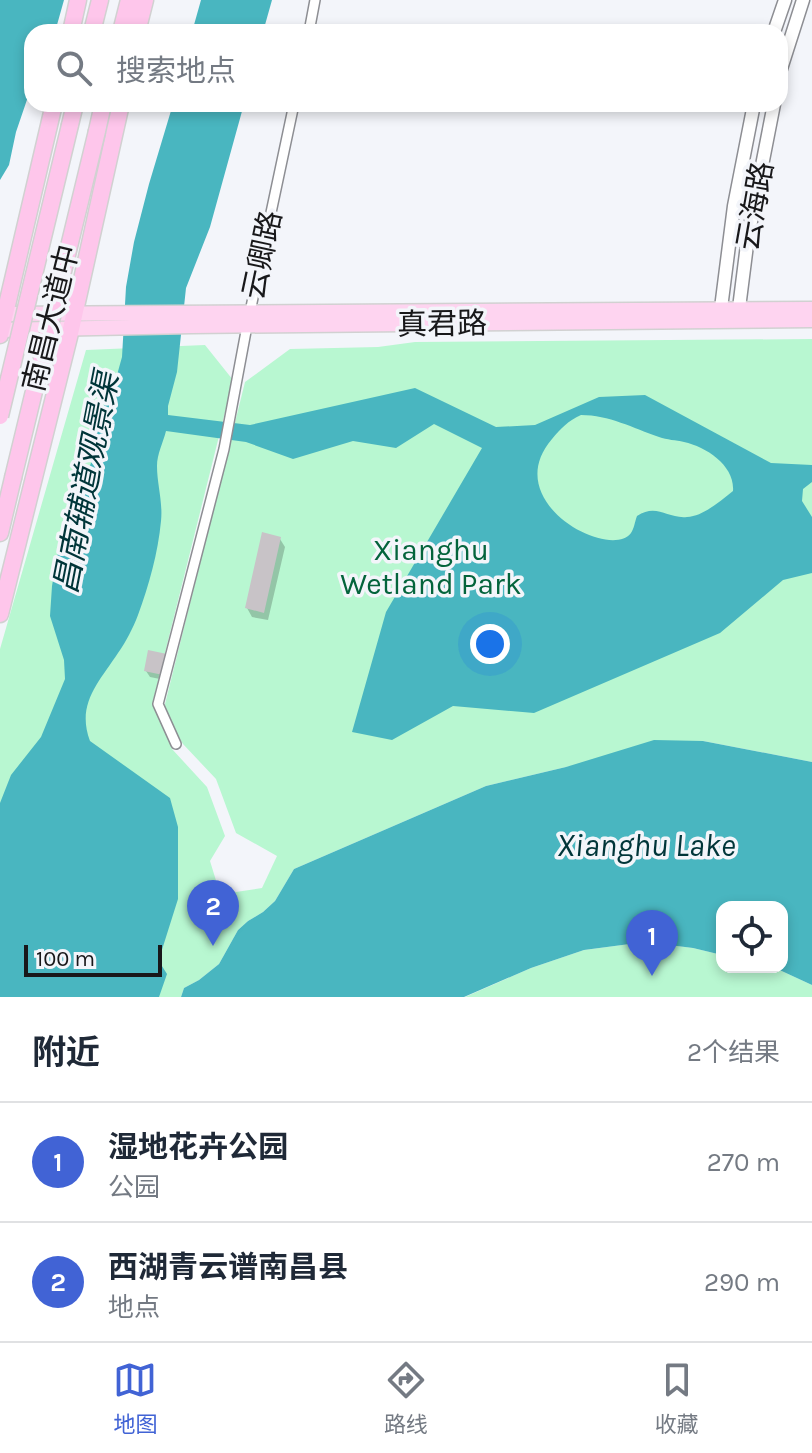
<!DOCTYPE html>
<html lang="zh">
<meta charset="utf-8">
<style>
body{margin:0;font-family:Karla,"Noto Sans SC",sans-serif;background:#f6f6f7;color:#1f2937}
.controls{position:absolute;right:24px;bottom:24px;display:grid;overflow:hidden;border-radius:16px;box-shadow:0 4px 12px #0003}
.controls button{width:72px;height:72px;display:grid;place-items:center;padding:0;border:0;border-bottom:2px solid #e0e1e3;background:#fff;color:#1f2937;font:40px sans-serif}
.scale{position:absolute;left:24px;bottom:20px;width:138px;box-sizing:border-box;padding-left:8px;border:4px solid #18181a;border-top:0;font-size:22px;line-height:28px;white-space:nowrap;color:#18181a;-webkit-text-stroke:6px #f3f5fa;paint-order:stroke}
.you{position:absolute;left:490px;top:644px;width:28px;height:28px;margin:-20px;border:6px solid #fff;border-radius:50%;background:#1a73e8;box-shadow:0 0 0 12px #1a73e833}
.badge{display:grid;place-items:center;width:52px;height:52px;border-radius:50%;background:#4163d5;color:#fff;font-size:26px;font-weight:700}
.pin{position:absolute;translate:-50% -66px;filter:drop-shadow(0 2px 4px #0008)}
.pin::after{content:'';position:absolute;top:42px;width:28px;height:24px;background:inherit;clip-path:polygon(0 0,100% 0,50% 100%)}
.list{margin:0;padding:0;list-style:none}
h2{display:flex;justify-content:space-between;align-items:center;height:104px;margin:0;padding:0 32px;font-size:34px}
h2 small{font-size:26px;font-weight:400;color:#747a83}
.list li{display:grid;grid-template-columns:52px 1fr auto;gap:24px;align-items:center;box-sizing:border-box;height:120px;padding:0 32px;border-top:2px solid #e0e1e3}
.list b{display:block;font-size:30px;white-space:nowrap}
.list p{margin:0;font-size:26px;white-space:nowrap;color:#747a83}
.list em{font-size:26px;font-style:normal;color:#747a83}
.icon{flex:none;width:44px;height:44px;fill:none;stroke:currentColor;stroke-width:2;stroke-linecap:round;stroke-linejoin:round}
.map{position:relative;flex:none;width:812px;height:997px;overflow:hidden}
.search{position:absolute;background:#fff;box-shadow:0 4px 12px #0003;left:24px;right:24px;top:24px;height:88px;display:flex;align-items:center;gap:20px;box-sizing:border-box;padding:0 28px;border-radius:24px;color:#747a83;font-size:30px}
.sheet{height:344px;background:#fff}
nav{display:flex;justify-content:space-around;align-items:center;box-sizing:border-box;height:112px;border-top:2px solid #e0e1e3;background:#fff;font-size:22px;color:#747a83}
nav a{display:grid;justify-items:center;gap:4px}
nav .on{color:#4163d5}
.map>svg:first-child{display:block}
.green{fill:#b8f7d1}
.water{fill:#49b6c0;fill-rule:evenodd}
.shadow{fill:#0003}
.building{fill:#c8c3c7}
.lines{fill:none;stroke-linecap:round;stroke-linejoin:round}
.minor-casing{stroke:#8d8e93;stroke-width:12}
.tertiary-casing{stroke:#8d8e93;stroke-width:15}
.primary-casing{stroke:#d1d1d1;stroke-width:17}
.trunk-casing{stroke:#d1d1d1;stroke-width:19}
.minor{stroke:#fff;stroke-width:9}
.tertiary{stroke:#fff;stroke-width:12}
.primary{stroke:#fed4f0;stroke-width:14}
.trunk{stroke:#fec6eb;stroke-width:16}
.trunk-bridge-casing{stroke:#d1d1d1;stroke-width:19;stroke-linecap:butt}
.trunk-bridge{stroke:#fec6eb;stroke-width:16}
.labels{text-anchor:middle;stroke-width:7;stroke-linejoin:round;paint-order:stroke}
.street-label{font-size:30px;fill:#18181a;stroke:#f3f5fa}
.park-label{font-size:30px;fill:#04643c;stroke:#f3f5fa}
.water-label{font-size:32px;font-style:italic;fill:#003539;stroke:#f3f5fa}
</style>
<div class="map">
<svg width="812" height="997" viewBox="0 0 812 997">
<rect width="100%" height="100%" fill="#f3f5fa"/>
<path class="green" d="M812,339V762L703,741L566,767L486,786L294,869L275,901L263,912L248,921L238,930L219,964L199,980L184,988L181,997H0V649L86,350L205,345L233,380L153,701L172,749L207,787L225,836L210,861L218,887L236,892L262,888L277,856L236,833L216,779L183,744L163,712L245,382L290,349L378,347L415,342Z
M645,942L693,948L722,955V967H773L812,985V997H465L531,968L584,950Z"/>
<path class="water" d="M0,0H64L55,32H32V85L16,132L9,165L0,180Z
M201,0H272L263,32H192Z
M173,104H244L210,227L186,288L177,372L168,406V415L250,425L415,388L496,427L535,425L599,397L645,395L771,463L812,465V482L803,489L802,501L812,517V573L783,580L720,633L534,713L453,706L392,740L352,732L386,612L482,448L434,424L396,448L353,441L293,459L246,442L166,431C163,443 157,454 157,466C157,484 163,502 161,521C158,553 149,585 138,615C133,628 126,642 118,653C99,682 76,704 90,741L170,798L178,827V899L160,956V963L167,974L159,997H0V803L11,775L41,737L65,679L64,660L50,616L52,586L57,556L72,512L91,463L94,429L117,375L122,357L126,287L134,242L149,184ZM581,415C609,415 633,428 659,437C667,440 676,440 684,442C707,447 735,466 733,491C720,501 704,516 687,517C667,519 657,503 637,516C635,521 634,529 631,533C610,561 498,502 552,439C561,428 568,421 581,415Z
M654,740L703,741L812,762V985L773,967H782V907H722V955L693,948L645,942L584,950L531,968L464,997H181L184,988L199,980L219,964L238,930L248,921L263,912L275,901L294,869L486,786L566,767Z"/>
<path class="shadow" d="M280,539L285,547L268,620L252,617L247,608Z
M150,653L165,680L150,677L146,671Z"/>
<path class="building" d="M262,532L281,537L264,613L245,608Z
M148,650L167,654L163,675L144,671Z"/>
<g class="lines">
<defs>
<path id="minor" d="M309,32L315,0
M176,744L158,704L224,449L247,326L294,104"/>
<path id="tertiary" d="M774,32L785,0
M780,72L803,0
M721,308L734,206L754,104
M739,308L748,237L774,104"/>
<path id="primary" d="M0,314L812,309
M0,330L191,326L812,320"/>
<path id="trunk" d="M71,32L78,0
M92,32L100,0
M121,32L129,0
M137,32L145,0
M70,125L75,104
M97,131L103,104
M0,335L54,104
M0,533L13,478
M0,614L71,329L121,104"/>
</defs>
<use href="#minor" class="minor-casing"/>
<use href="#tertiary" class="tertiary-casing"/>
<use href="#primary" class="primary-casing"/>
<use href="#trunk" class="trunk-casing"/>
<use href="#minor" class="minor"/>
<use href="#tertiary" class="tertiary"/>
<use href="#primary" class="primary"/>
<use href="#trunk" class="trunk"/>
<defs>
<path id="trunk-bridge" d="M0,416L70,125
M13,478L97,131"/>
</defs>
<use href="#trunk-bridge" class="trunk-bridge-casing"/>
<use href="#trunk-bridge" class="trunk-bridge"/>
</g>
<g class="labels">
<g class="street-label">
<text transform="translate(755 206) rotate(-80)" y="10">云海路</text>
<text transform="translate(262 255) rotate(-78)" y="10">云卿路</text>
<text transform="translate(51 318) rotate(-76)" y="10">南昌大道中</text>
<text transform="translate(442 324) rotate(-1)" y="10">真君路</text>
</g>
<g class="park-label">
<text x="431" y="560">Xianghu<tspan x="431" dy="34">Wetland Park</tspan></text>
</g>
<g class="water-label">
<text transform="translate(86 483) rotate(-79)" y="11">昌南辅道观景渠</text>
<text x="646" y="856">Xianghu Lake</text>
</g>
</g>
</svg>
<div class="controls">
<button><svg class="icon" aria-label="locate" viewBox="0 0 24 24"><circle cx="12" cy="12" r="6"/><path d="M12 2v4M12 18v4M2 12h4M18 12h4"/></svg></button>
</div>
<div class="scale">100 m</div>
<div class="you"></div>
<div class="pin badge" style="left:652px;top:976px">1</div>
<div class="pin badge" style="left:213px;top:946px">2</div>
<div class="search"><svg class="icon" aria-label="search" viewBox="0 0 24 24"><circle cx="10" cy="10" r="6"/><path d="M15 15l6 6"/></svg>搜索地点</div>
</div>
<section class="sheet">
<h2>附近<small>2个结果</small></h2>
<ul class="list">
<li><span class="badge">1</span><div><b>湿地花卉公园</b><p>公园</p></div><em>270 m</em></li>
<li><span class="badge">2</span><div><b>西湖青云谱南昌县</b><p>地点</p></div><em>290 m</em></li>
</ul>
</section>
<nav>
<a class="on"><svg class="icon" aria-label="map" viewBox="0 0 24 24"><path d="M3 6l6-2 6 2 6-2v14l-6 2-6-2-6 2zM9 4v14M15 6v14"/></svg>地图</a>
<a><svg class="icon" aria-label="directions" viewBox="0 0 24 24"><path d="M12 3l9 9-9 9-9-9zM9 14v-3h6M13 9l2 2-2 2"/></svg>路线</a>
<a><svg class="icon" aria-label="saved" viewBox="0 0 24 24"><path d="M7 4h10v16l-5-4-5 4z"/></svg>收藏</a>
</nav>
